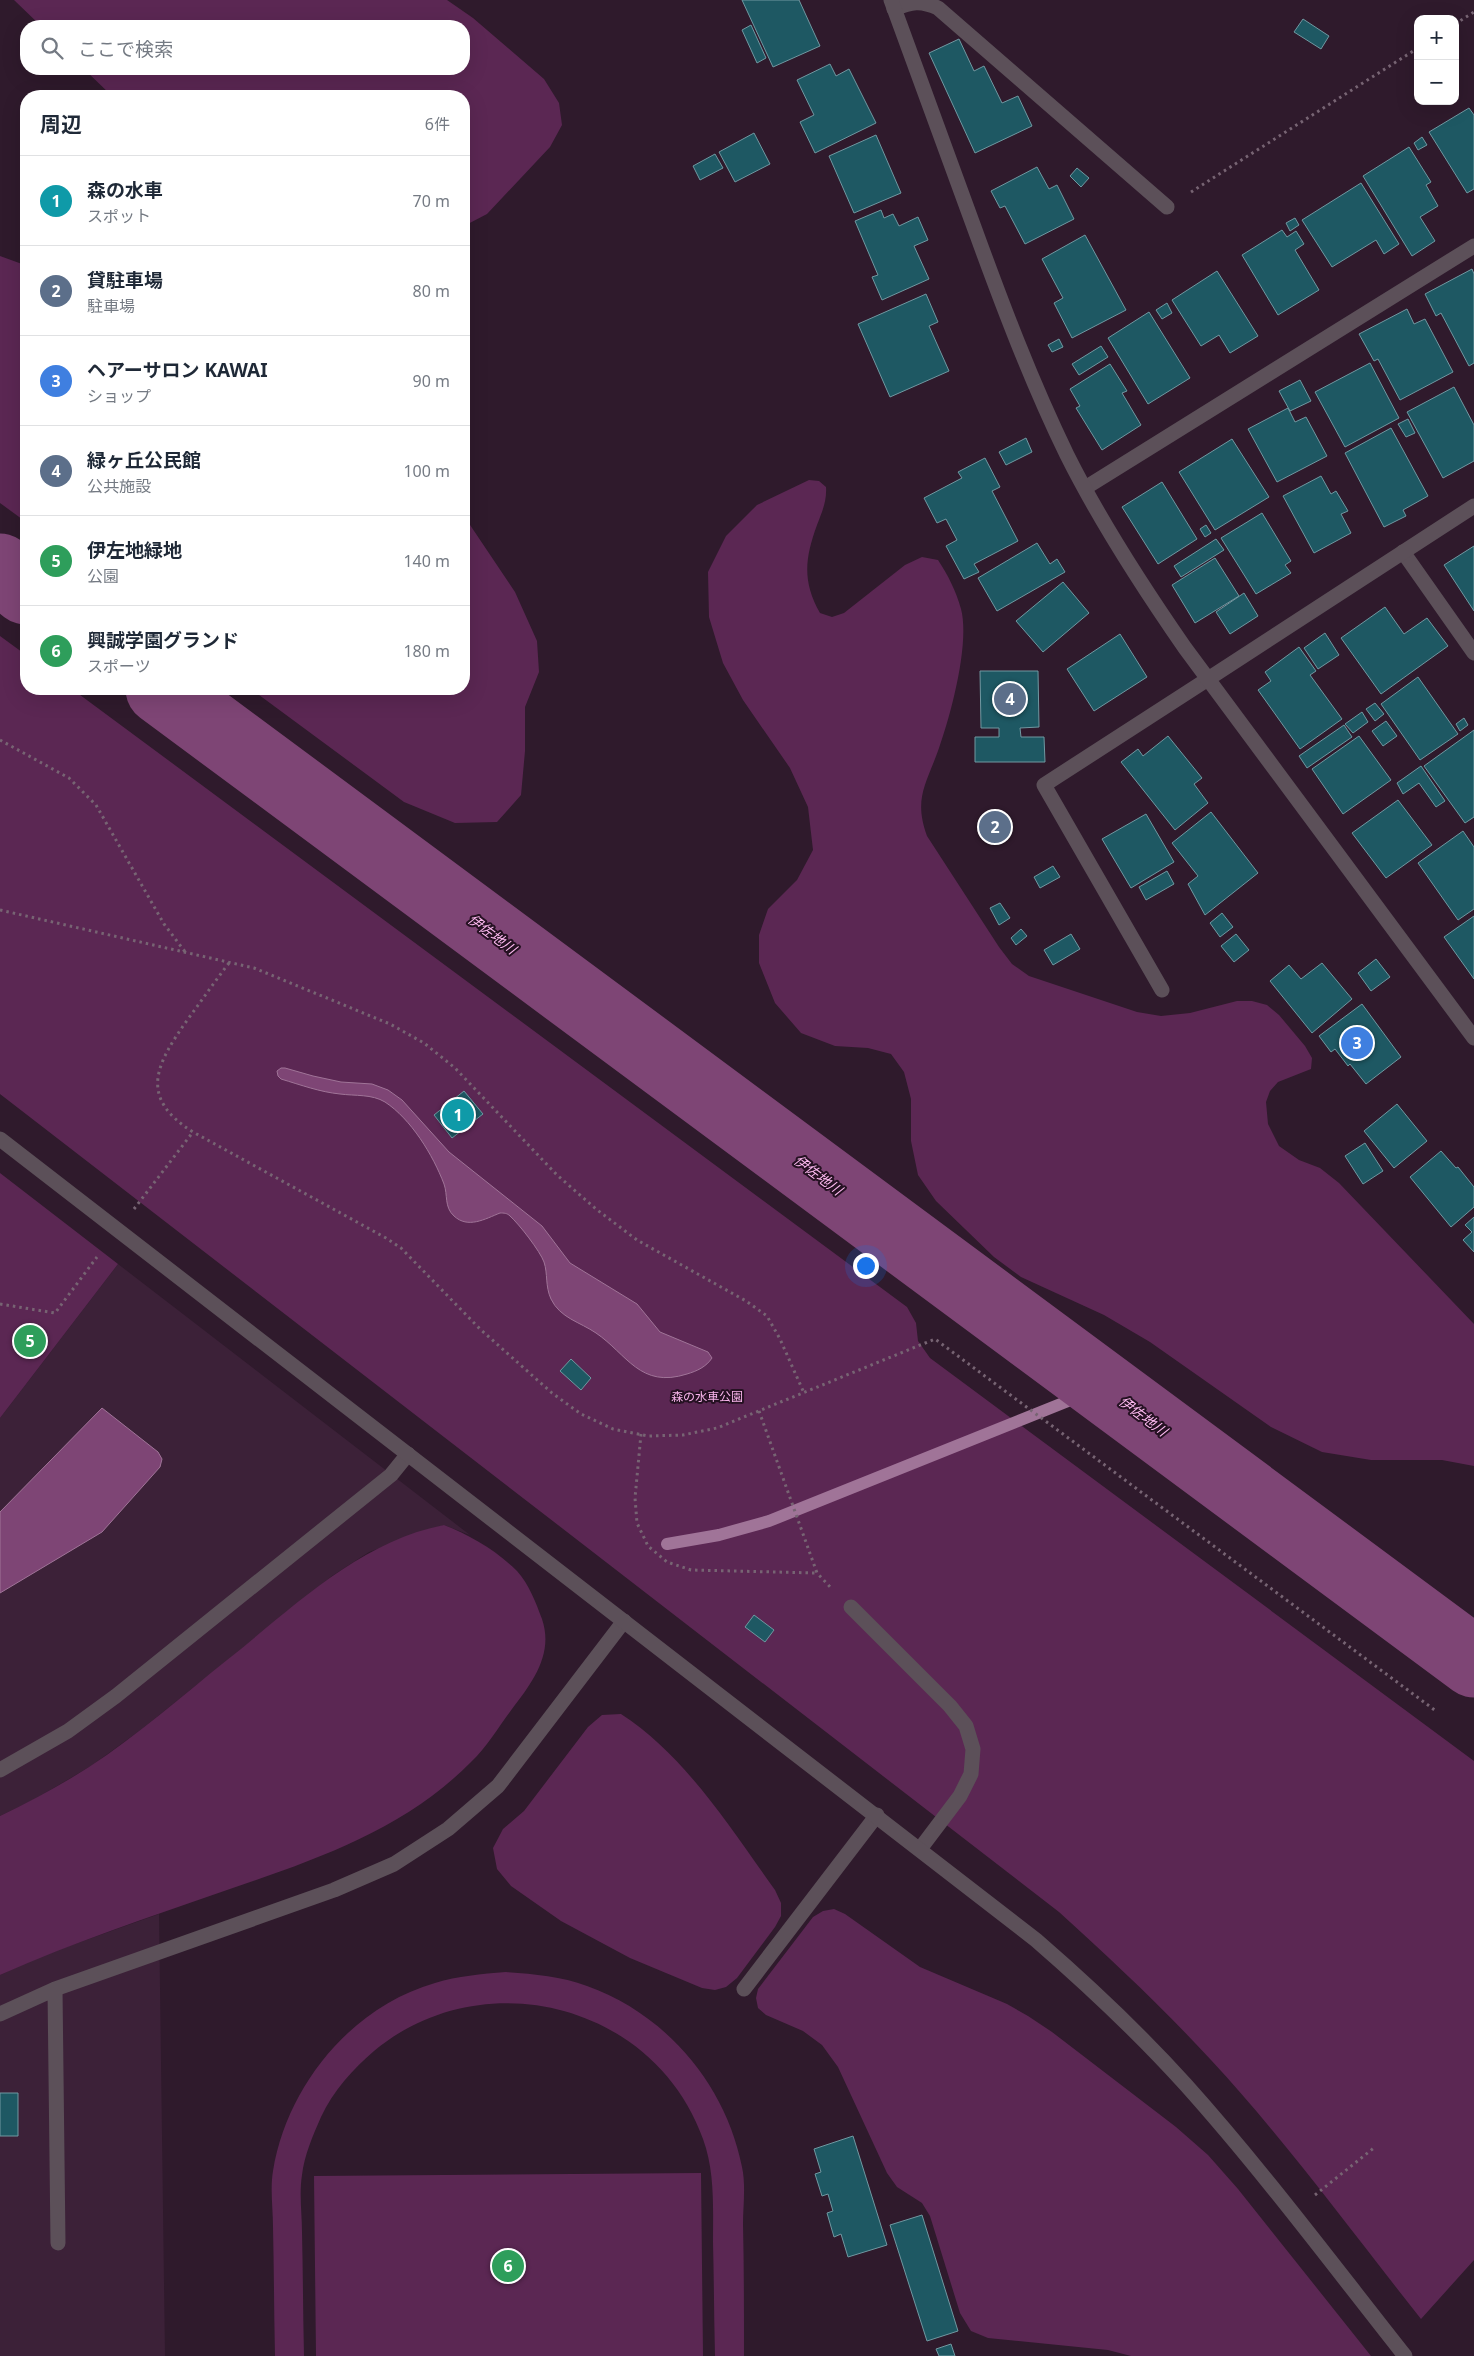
<!DOCTYPE html>
<html lang="ja">
<meta charset="utf-8">
<style>
body{margin:0;font-family:"Noto Sans","Noto Sans JP",sans-serif;background:#f6f6f7;color:#1f2937}
.controls{position:absolute;right:15px;top:15px;display:grid;overflow:hidden;border-radius:10px;box-shadow:0 5px 20px #0002}
.controls button{width:45px;height:45px;display:grid;place-items:center;padding:0;border:0;border-bottom:1px solid #e0e1e3;background:#fff;color:#1f2937;font:25px sans-serif}
.you{position:absolute;left:865px;top:1265px;width:18px;height:18px;margin:-12px;border:4px solid #fff;border-radius:50%;background:#1a73e8;box-shadow:0 0 0 8px #1a73e833}
.badge{display:grid;place-items:center;width:32px;height:32px;border-radius:50%;background:#1a73e8;color:#fff;font-size:16px;font-weight:700}
.pin{position:absolute;translate:-50% -50%;border:2px solid #fff;box-shadow:0 1px 5px #0006}
.list{margin:0;padding:0;list-style:none}
h2{display:flex;justify-content:space-between;align-items:center;height:65px;margin:0;padding:0 20px;font-size:21px}
h2 small{font-size:16px;font-weight:400;color:#747a83}
.list li{display:grid;grid-template-columns:32px 1fr auto;gap:15px;align-items:center;box-sizing:border-box;height:90px;padding:0 20px;border-top:1px solid #e0e1e3}
.list b{display:block;font-size:19px;white-space:nowrap}
.list p{margin:0;font-size:16px;white-space:nowrap;color:#747a83}
.list em{font-size:16px;font-style:normal;color:#747a83}
.icon{flex:none;width:28px;height:28px;fill:none;stroke:currentColor;stroke-width:2;stroke-linecap:round;stroke-linejoin:round}
.map{position:relative;flex:none;width:1474px;height:2356px;overflow:hidden}
.search{position:absolute;background:#fff;box-shadow:0 5px 20px #0002;left:20px;top:20px;width:450px;height:55px;display:flex;align-items:center;gap:12px;box-sizing:border-box;padding:0 18px;border-radius:20px;color:#747a83;font-size:19px}
.panel{position:absolute;background:#fff;box-shadow:0 5px 20px #0002;left:20px;top:90px;width:450px;height:605px;border-radius:20px}
.map>svg:first-child{display:block}
.built{fill:#3c2138}
.green{fill:#5b2753}
.water{fill:#7e4575;stroke:#a07498}
.lines{fill:none;stroke-linecap:round;stroke-linejoin:round}
.stream{stroke:#a07498;stroke-width:12}
.river{stroke:#7e4575;stroke-width:71}
.building{fill:#1e5863;stroke:#7098a1}
.path{stroke:#776473;stroke-width:3;stroke-dasharray:2.5 4;stroke-linecap:butt}
.service{stroke:#5c5059;stroke-width:15}
.minor{stroke:#5c5059;stroke-width:15}
.tertiary{stroke:#5c5059;stroke-width:15}
.labels{text-anchor:middle;stroke-width:4;stroke-linejoin:round;paint-order:stroke}
.park-label{font-size:12px;fill:#f9b5ec;stroke:#251122}
.water-label{font-size:14px;font-style:italic;fill:#febaf1;stroke:#251122}
</style>
<div class="map">
<svg width="1474" height="2356" viewBox="0 0 1474 2356">
<rect width="100%" height="100%" fill="#2f1a2c"/>
<path class="built" d="M118,1264L470,1535L444,1525L369,1552L332,1576L142,1729L91,1766L35,1799L0,1816V1418Z
M159,1914L165,2356H0V1975L41,1956Z"/>
<path class="green" d="M14,0H447L473,18L544,79L559,103L562,125L550,147L487,214L464,226V96H112L84,69H464V26H41Z
M0,256L22,264L26,263V522L0,503Z
M809,480L819,481L826,487C827,501 822,512 817,525C805,558 802,581 820,613L832,617L844,613L905,565L922,557L938,560C948,575 956,591 961,609C970,643 951,714 939,748C927,783 913,798 927,836L999,947L1012,964L1029,976L1137,1012L1161,1016L1190,1013L1237,1001H1252L1267,1005L1279,1015L1305,1046L1312,1058L1311,1069L1278,1082L1270,1091L1266,1102L1268,1124L1279,1146L1299,1160L1320,1168L1339,1183L1474,1324V1466L1442,1460H1371L1322,1452L1271,1427L1150,1342L1104,1315L1021,1277L994,1257L936,1201L918,1175L911,1141V1099L904,1072L891,1054L868,1048L835,1046L801,1033L775,1003L759,963V935L768,909L797,880L813,850L808,807L790,768L743,700L723,663L709,617L708,572L726,536L757,505Z
M464,516L515,592L537,641L539,672L525,707V751L521,795L497,822L455,823L404,802L251,689H464Z
M0,636L26,655V689H72L907,1307L916,1323L918,1341L930,1358L1474,1761V2260L1421,2319C1352,2232 1286,2141 1211,2060C1163,2008 1112,1960 1059,1912L0,1094Z
M0,1173L118,1264L0,1418Z
M444,1525C470,1535 497,1551 517,1571C529,1584 536,1603 542,1619C554,1654 532,1683 512,1709C499,1726 487,1747 471,1762C404,1830 315,1860 227,1890C150,1917 74,1942 0,1975V1816C31,1801 61,1785 89,1767C138,1735 182,1696 227,1660C294,1607 358,1542 444,1525Z
M621,1714C685,1755 731,1829 775,1890L781,1903V1916L775,1927L737,1978L726,1987L715,1990L702,1988L630,1958L561,1921L511,1886L497,1869L493,1848L503,1829L524,1811L588,1727L602,1715Z
M834,1909L845,1914L920,1967L1007,2004L1028,2016L1052,2032L1176,2127L1208,2155L1238,2189L1371,2356H1131L1108,2350L988,2338L971,2331L960,2313L930,2216L922,2203L897,2187L887,2173L838,2067L822,2045L803,2031L766,2015L758,2008L756,1998L758,1989L813,1917L823,1911Z
M506,1972C533,1974 561,1976 587,1986C666,2014 726,2085 742,2167C746,2185 743,2206 743,2224C744,2268 744,2312 744,2356H715C714,2318 714,2280 713,2242C713,2207 715,2172 703,2139C655,2004 483,1960 374,2051C353,2069 333,2091 321,2117C313,2135 304,2156 302,2175C299,2194 302,2214 302,2232C303,2274 303,2315 304,2356H275C274,2313 274,2270 273,2227C273,2209 270,2189 273,2171C287,2086 351,2007 435,1983C458,1976 481,1974 506,1972Z
M701,2173L703,2356H316L314,2176Z"/>
<path class="water" d="M281,1068H285L313,1076L341,1082L372,1084L388,1090L402,1100L449,1152L542,1226L570,1263L637,1304L660,1332L708,1352L712,1358C706,1367 697,1371 687,1374C640,1389 627,1354 596,1333C580,1322 560,1318 551,1299C545,1286 548,1274 544,1262C540,1251 519,1224 510,1216C507,1213 504,1213 500,1213C485,1219 468,1229 454,1216C444,1207 448,1195 444,1184C433,1155 411,1119 385,1102C372,1094 355,1096 340,1094C320,1092 301,1085 281,1079L278,1076L277,1071Z
M102,1408L158,1452L162,1459L160,1467L102,1532L0,1593V1512Z"/>
<g class="lines">
<path class="stream" d="M667,1544L719,1535L769,1521L1103,1387"/>
<path class="river" d="M0,569L26,589
M161,689L1474,1662"/>
</g>
<path class="building" d="M742,0H799L820,46L773,67Z
M1303,19L1329,36L1321,49L1294,32Z
M751,25L766,58L757,63L742,30Z
M959,39L974,71L984,66L1002,103L1018,96L1032,126L975,153L929,53Z
M830,64L836,76L849,69L876,123L815,153L800,122L814,115L797,80Z
M1469,108L1474,115V189L1467,193L1429,132Z
M754,133L770,164L735,182L719,152Z
M876,135L901,193L854,213L829,156Z
M1422,137L1427,145L1418,150L1414,143Z
M1409,147L1431,182L1426,185L1438,206L1420,217L1435,241L1412,256L1363,176Z
M715,154L723,168L700,180L693,166Z
M1037,167L1049,189L1057,185L1074,219L1025,244L1005,206L1000,208L991,191Z
M1077,168L1089,178L1081,187L1070,176Z
M1361,183L1399,244L1384,254L1376,240L1332,267L1302,220Z
M881,210L884,218L893,214L899,226L918,217L928,240L914,246L929,279L882,300L872,277L878,275L855,221Z
M1295,218L1299,225L1290,231L1286,223Z
M1282,230L1287,237L1296,231L1304,244L1295,250L1319,290L1278,315L1242,255Z
M1085,235L1126,310L1072,338L1054,303L1063,298L1042,259Z
M1472,269L1474,274V363L1469,366L1441,313L1436,316L1425,294Z
M1217,271L1258,336L1230,353L1219,335L1201,346L1172,300Z
M926,294L938,322L929,326L949,371L890,397L858,324Z
M1167,303L1172,313L1162,319L1156,310Z
M1407,309L1414,324L1425,319L1453,372L1400,400L1378,359L1374,361L1359,334Z
M1149,312L1190,378L1148,404L1108,338Z
M1059,339L1063,347L1052,352L1048,345Z
M1101,346L1108,357L1079,375L1072,364Z
M1370,363L1399,418L1345,447L1315,392Z
M1110,364L1127,391L1122,393L1141,425L1102,450L1076,408L1080,406L1070,389Z
M1300,380L1311,401L1290,411L1279,391Z
M1454,387L1474,425V461L1443,478L1407,412Z
M1288,408L1295,422L1306,417L1327,456L1277,482L1248,429Z
M1408,419L1415,433L1406,437L1398,424Z
M1391,428L1428,496L1403,510L1406,516L1384,527L1345,453Z
M1026,438L1032,452L1006,465L999,452Z
M1232,439L1269,497L1215,530L1179,472Z
M985,458L1000,487L992,491L1018,541L974,564L979,572L964,579L946,546L957,540L946,519L937,523L924,498L962,478L958,472Z
M1321,476L1331,494L1336,491L1348,511L1341,514L1351,533L1314,553L1283,496Z
M1162,482L1197,539L1158,564L1122,507Z
M1262,513L1291,561L1285,565L1291,573L1256,594L1221,538Z
M1206,525L1211,533L1205,537L1200,529Z
M1216,539L1224,550L1181,577L1174,566Z
M1037,543L1050,564L1057,559L1065,572L997,611L978,578Z
M1474,546V611L1444,565Z
M1215,558L1239,596L1195,623L1172,585Z
M1063,582L1089,613L1043,652L1016,621Z
M1244,593L1258,616L1230,634L1216,612Z
M1385,607L1404,634L1427,618L1448,646L1381,694L1341,638Z
M1325,633L1339,655L1318,669L1304,648Z
M1120,634L1147,677L1094,711L1067,669Z
M1299,647L1316,671L1310,675L1342,719L1300,749L1258,690L1271,681L1265,672Z
M980,671H1038L1039,727L1020,728L1021,737H1044L1045,762H975V737H999V728H981Z
M1418,677L1458,734L1420,760L1381,704Z
M1375,703L1384,714L1375,721L1366,709Z
M1362,712L1368,722L1353,733L1345,724Z
M1464,718L1468,725L1460,731L1456,724Z
M1386,721L1397,736L1383,746L1372,731Z
M1344,725L1352,737L1307,768L1299,756Z
M1474,730V817L1465,823L1424,766Z
M1168,736L1202,778L1194,784L1208,803L1175,830L1121,762L1138,749L1143,756Z
M1359,736L1391,780L1343,814L1312,769Z
M1421,766L1445,801L1436,807L1419,783L1403,794L1397,783Z
M1398,800L1432,845L1386,878L1352,833Z
M1211,812L1258,873L1205,915L1188,884L1198,876L1172,843Z
M1146,814L1174,862L1131,888L1102,839Z
M1463,831L1474,847V909L1458,920L1418,863Z
M1053,866L1060,877L1040,888L1034,877Z
M1167,871L1174,884L1146,900L1139,887Z
M1000,903L1010,918L999,925L990,908Z
M1222,913L1233,927L1220,937L1210,923Z
M1474,916V979L1444,937Z
M1021,929L1027,936L1016,945L1011,938Z
M1071,934L1080,949L1053,965L1044,950Z
M1236,934L1249,950L1234,962L1221,946Z
M1376,959L1390,977L1371,991L1358,973Z
M1322,963L1352,999L1312,1033L1270,981L1289,965L1301,979Z
M1362,1004L1401,1057L1366,1084L1350,1064L1348,1066L1335,1049L1331,1052L1319,1036Z
M464,1091L483,1114L452,1138L434,1115Z
M1397,1104L1427,1141L1394,1168L1364,1131Z
M1365,1143L1383,1171L1363,1184L1345,1156Z
M1441,1151L1456,1168L1458,1167L1474,1187V1207L1451,1227L1410,1177Z
M1474,1217V1252L1463,1240L1472,1232L1465,1225Z
M571,1359L591,1378L581,1390L560,1371Z
M754,1615L774,1630L765,1642L745,1627Z
M0,2093H18V2136H0Z
M853,2136L887,2245L848,2257L841,2234L834,2237L827,2213L833,2211L828,2194L822,2196L815,2174L821,2172L814,2149Z
M922,2215L958,2331L927,2341L890,2225Z
M951,2344L955,2356H939L936,2349Z"/>
<g class="lines">
<path class="path" d="M1455,24L1474,12
M1191,192L1418,48
M0,740L69,778L96,805L164,924L186,953
M0,910L254,968L390,1024L424,1043L455,1068L557,1175L596,1209L637,1240L746,1301L767,1316L780,1339L804,1393
M229,963C215,981 202,1000 188,1019C157,1063 137,1097 193,1132L386,1238L401,1248L480,1329L552,1393L581,1414L613,1429L648,1436L683,1435L717,1428L935,1339L1436,1711
M134,1209L193,1132
M0,1304L55,1313L97,1257
M759,1411L817,1573L832,1589
M641,1434L635,1498L637,1523L648,1546L667,1562L691,1570L817,1573
M1315,2195L1375,2147"/>
<path class="service" d="M851,1607L950,1706L966,1726L973,1749L971,1774L960,1796L920,1849
M0,1770L68,1731L116,1696L391,1475L408,1454
M55,1989L58,2243
M744,1989L877,1815
M0,2014L55,1989L334,1890L394,1864L448,1829L498,1786L624,1621"/>
<path class="minor" d="M894,9C912,2 920,0 938,8L1167,207
M1085,488L1474,246
M1403,552L1474,653
M1162,990L1044,785L1208,679"/>
<path class="tertiary" d="M891,0C919,76 946,152 974,227C1002,304 1031,381 1067,455C1101,523 1142,586 1185,648L1474,1038
M1208,679L1474,506
M0,1139L1036,1940C1089,1986 1139,2033 1186,2085C1263,2171 1333,2265 1405,2356"/>
</g>
<g class="labels">
<g class="park-label">
<text x="707" y="1401">森の水車公園</text>
</g>
<g class="water-label">
<text transform="translate(492 934) rotate(37)" y="5">伊佐地川</text>
<text transform="translate(818 1175) rotate(37)" y="5">伊佐地川</text>
<text transform="translate(1143 1416) rotate(37)" y="5">伊佐地川</text>
</g>
</g>
</svg>
<div class="controls">
<button>+</button>
<button>−</button>
</div>
<div class="you"></div>
<div class="pin badge" style="left:458px;top:1115px;background:#0f9aa8">1</div>
<div class="pin badge" style="left:995px;top:827px;background:#5c6f8a">2</div>
<div class="pin badge" style="left:1357px;top:1043px;background:#3f7fe0">3</div>
<div class="pin badge" style="left:1010px;top:699px;background:#5c6f8a">4</div>
<div class="pin badge" style="left:30px;top:1341px;background:#2e9e5b">5</div>
<div class="pin badge" style="left:508px;top:2266px;background:#2e9e5b">6</div>
<div class="search"><svg class="icon" aria-label="search" viewBox="0 0 24 24"><circle cx="10" cy="10" r="6"/><path d="M15 15l6 6"/></svg>ここで検索</div>
<section class="panel">
<h2>周辺<small>6件</small></h2>
<ul class="list">
<li><span class="badge" style="background:#0f9aa8">1</span><div><b>森の水車</b><p>スポット</p></div><em>70 m</em></li>
<li><span class="badge" style="background:#5c6f8a">2</span><div><b>貸駐車場</b><p>駐車場</p></div><em>80 m</em></li>
<li><span class="badge" style="background:#3f7fe0">3</span><div><b>ヘアーサロン KAWAI</b><p>ショップ</p></div><em>90 m</em></li>
<li><span class="badge" style="background:#5c6f8a">4</span><div><b>緑ヶ丘公民館</b><p>公共施設</p></div><em>100 m</em></li>
<li><span class="badge" style="background:#2e9e5b">5</span><div><b>伊左地緑地</b><p>公園</p></div><em>140 m</em></li>
<li><span class="badge" style="background:#2e9e5b">6</span><div><b>興誠学園グランド</b><p>スポーツ</p></div><em>180 m</em></li>
</ul>
</section>
</div>
